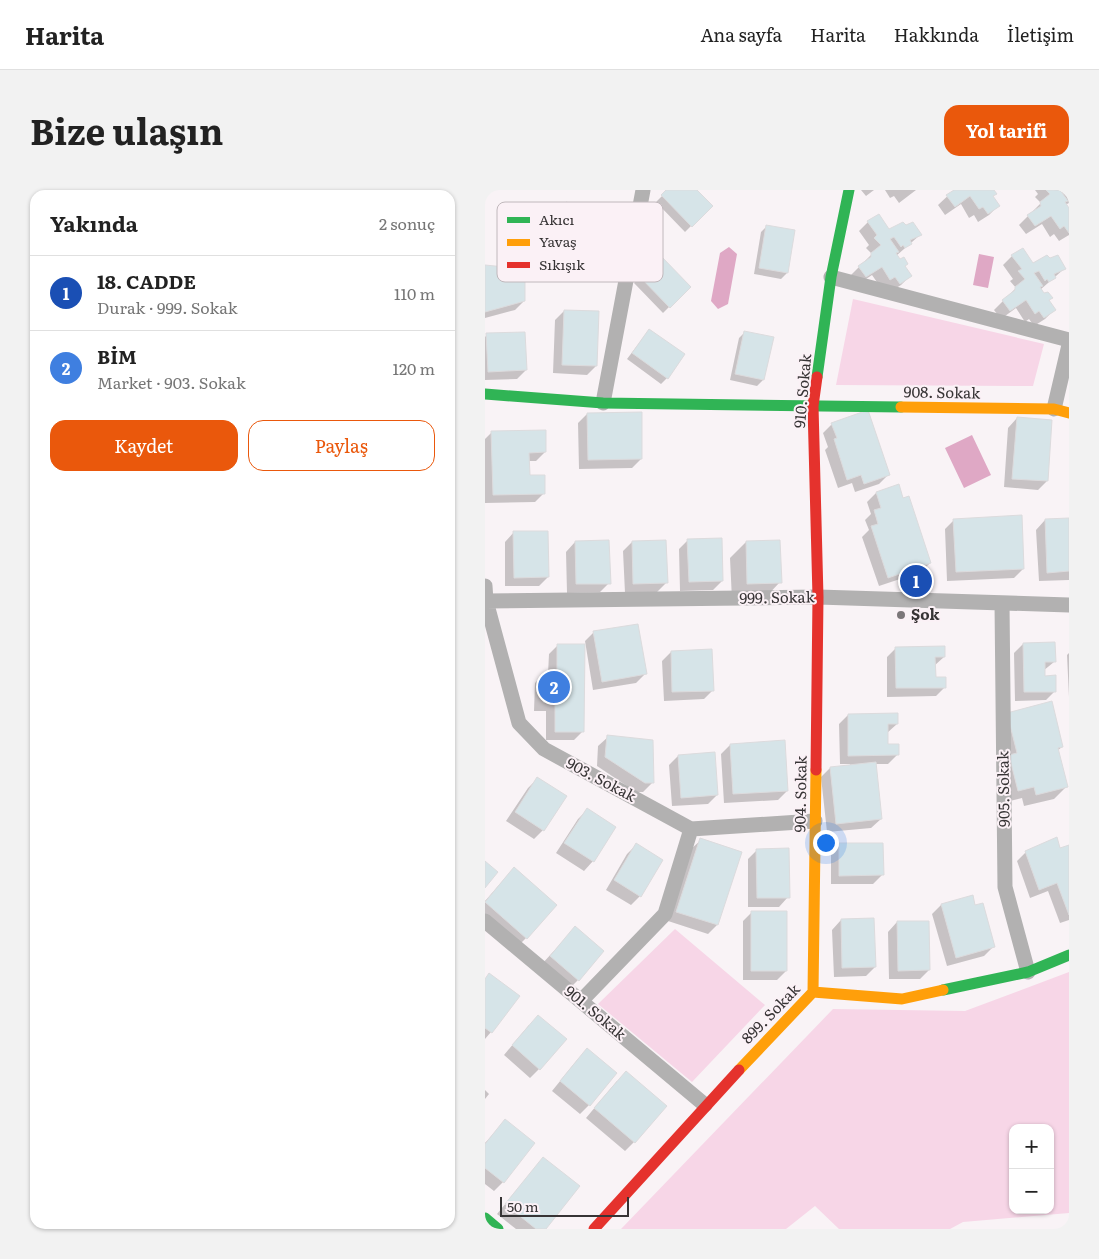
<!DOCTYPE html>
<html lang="tr">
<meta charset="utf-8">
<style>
body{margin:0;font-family:Literata,serif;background:#f2f2f2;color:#222}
.controls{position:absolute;right:15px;bottom:15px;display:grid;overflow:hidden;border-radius:10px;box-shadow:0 1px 4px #0004}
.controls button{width:45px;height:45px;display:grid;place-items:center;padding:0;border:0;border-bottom:1px solid #e0e0e0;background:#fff;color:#222;font:25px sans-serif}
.scale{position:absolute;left:15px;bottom:12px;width:129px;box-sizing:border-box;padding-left:5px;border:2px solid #373435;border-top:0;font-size:14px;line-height:18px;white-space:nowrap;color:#373435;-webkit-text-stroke:4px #fbf1f6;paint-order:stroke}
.you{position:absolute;left:340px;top:652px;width:18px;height:18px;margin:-12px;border:4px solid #fff;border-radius:50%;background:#1a73e8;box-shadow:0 0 0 8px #1a73e833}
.badge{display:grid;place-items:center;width:32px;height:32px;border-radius:50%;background:#ea580c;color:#fff;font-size:16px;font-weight:700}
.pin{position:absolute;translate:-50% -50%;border:2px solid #fff;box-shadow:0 1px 5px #0006}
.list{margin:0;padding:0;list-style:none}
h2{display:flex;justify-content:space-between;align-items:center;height:65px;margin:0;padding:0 20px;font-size:21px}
h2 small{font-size:16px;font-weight:400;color:#767676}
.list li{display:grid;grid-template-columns:32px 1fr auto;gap:15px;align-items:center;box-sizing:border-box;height:75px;padding:0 20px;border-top:1px solid #e0e0e0}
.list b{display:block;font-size:19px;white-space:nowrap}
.list p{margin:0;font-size:16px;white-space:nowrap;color:#767676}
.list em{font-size:16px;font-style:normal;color:#767676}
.actions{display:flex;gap:10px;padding:15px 20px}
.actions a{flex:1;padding:11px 0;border:1px solid #ea580c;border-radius:15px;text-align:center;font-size:18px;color:#ea580c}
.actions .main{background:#ea580c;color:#fff}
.map{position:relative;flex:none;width:584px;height:1039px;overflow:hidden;border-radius:15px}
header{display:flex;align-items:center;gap:30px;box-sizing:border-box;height:70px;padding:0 25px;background:#fff;border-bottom:1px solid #e0e0e0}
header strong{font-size:24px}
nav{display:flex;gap:28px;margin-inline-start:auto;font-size:18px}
.intro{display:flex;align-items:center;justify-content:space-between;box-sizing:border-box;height:120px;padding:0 30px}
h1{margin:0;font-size:35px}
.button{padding:12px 22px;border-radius:15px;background:#ea580c;color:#fff;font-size:18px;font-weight:700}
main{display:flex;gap:30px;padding:0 30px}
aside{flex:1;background:#fff;border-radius:15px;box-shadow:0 1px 4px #0004}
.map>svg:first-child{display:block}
.green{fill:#f7d6e7;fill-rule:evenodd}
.water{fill:#dfa8c5}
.shadow{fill:#0003}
.building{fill:#d6e4e8;stroke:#dcdbdd}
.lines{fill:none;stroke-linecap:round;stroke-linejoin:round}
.street{stroke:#b2b1b1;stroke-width:15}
.fast{stroke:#30b455;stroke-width:11}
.slow{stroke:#ff9f0a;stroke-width:11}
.jam{stroke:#e5322d;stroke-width:11}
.poi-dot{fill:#7b7779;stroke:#fbf1f6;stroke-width:2}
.labels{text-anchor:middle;stroke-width:4;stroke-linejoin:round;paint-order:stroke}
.street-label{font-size:15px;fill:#373435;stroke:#fbf1f6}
.poi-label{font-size:15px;font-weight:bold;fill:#373435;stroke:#fbf1f6;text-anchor:start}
.key{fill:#fbf1f6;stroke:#c0b8bc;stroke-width:1}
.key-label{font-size:14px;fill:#373435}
</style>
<header>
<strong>Harita</strong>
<nav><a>Ana sayfa</a><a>Harita</a><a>Hakkında</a><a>İletişim</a></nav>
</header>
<div class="intro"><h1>Bize ulaşın</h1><a class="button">Yol tarifi</a></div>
<main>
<aside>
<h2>Yakında<small>2 sonuç</small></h2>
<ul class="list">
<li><span class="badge" style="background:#1a4fb4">1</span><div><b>18. CADDE</b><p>Durak · 999. Sokak</p></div><em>110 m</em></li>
<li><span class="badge" style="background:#3f7fe0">2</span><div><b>BİM</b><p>Market · 903. Sokak</p></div><em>120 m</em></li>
</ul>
<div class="actions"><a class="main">Kaydet</a><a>Paylaş</a></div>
</aside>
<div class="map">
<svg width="584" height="1039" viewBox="0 0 584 1039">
<rect width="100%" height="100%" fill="#f9f3f6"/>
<path class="green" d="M368,109L559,154L548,196L351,195Z
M190,739L280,815L207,892L113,814Z
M584,782V1023L478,1032L465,1039H354L330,1016L301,1039H136L348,819L480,821ZM528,938H565V1020H528Z"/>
<path class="water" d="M244,57L252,64L243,114L233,119L226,111L235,63Z
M494,64L509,67L503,98L488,95Z
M487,245L506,285L479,298L460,258Z"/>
<path class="shadow" d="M183,0H211L226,16L200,42L171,12Z
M376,0H389L381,6Z
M400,0H431L414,13L409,6L405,8Z
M469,0H507V7L513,16L504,25L493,32L489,25L484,28L476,14L460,25L453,15Z
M550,0H584V13L580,15L584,20V45L574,51L569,44L565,47L557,34L541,44L534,35L556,13L550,7L553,4Z
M383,32L403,40L435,45L411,66L425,86L416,95L405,102L396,98L387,85L372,95L365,86L387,64L381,58L384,55L374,41Z
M282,36L302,83L296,89L269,84L276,42Z
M527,66L548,74L579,79L555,100L569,120L560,129L549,136L544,129L540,132L531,118L516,129L509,120L531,98L525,91L528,89L518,75Z
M175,67L204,97L178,123L149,93Z
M0,76L39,111L30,120L0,128Z
M79,121L111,176L102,185L68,183L70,130Z
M164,140L182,188L176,194L142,169Z
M260,142L278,190L272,196L245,190L254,148Z
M2,145L41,180L32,189L0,190V147Z
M102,224L156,269L147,278L94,279L93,233Z
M532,228L562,291L553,300L519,297L523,238Z
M347,234L403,285L394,294L370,302L367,293L353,298L340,260L343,257L338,243Z
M7,242L60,262L51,271H43L44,286L59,303L50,312L0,313V249Z
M391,303L445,373L436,382L394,396L377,347L384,340L380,330L386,324L382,312Z
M469,330L538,379L529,388L462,391L460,339Z
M560,330L584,335V390L554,391L551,340Z
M29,342L63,387L54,396H20V352Z
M203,350L237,391L228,400L195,401L194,359Z
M90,352L124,393L115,402L82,403L81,362Z
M147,352L181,393L172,402L140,403L138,361Z
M261,352L295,392L279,409L247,410L245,368Z
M109,442L160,484L151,493L108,500L100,451Z
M538,454L569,472L558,481L559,487L570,501L561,510L530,511L529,463Z
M73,455L98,541L89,550H61V521H49L50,493L59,484H63L64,464Z
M411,458L459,467L449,476L450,488L460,497L451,506L402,507V467Z
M186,462L228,500L219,509L179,511L177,471Z
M584,463V507L582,465Z
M523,524L577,557L572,561L581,597L569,609L539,616L537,608L521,612Z
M363,525L412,534L402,543V556L413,564L403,574H390L396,629L386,638L342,642L336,587L345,578L365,576V574H355L354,534Z
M123,547L167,593L158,602H151L112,576L113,556Z
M245,555L302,601L293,610L239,613L236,564Z
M193,566L232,605L223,614L187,616L184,575Z
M52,589L58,640L49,649L21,631L43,598Z
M102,620L130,638L108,671L99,681L71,663L93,629Z
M216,650L232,735L223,744L183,731L206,659Z
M151,655L155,706L146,715L121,700L142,664Z
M355,655L397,685L388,694H346V664Z
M584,656V730L575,733L563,701L545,708L532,671L541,662L574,659Z
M272,660L303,707L294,717H263V669Z
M29,678L41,748L32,757L0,729V711Z
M456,715L490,717L509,756L499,766L462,776L447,724Z
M267,722L301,781L292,790H258V731Z
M356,730L390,777L381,786L349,787L347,740Z
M412,732L444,780L435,789H404L403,742Z
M90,738L93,790L84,799L56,775Z
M0,789L6,842L0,849Z
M44,835L54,879L45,888L19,865Z
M93,869L104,915L95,924L67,901Z
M132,891L149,952L140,961L101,928Z
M0,900L4,904L0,909Z
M20,931L18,992L9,1001L0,994V953Z
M58,968L59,1039H31L12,1024Z"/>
<path class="building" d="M181,0H212L228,16L207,37L176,5Z
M469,0H509L512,4L508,6L515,16L503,24L498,17L494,19L485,6L470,17L461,5Z
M561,0H575L583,11L580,12L584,18V43L579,36L575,39L566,26L550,36L542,25L556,16L555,12L565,4Z
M81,12L109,20L98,63L69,55Z
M394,24L404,39L418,32L421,35L428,32L437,45L425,50L427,54L420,58L418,55L416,57L409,47L405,49L414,62L411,63L415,69L419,67L423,74L420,76L427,86L415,94L410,87L405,90L397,77L381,87L373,76L386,67V63L396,55L389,48L392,45L382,31Z
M281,35L310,40L303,83L274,78Z
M538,58L548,73L562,65L565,68L573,65L581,79L569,84L571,88L564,92L562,89L560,91L554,81L549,83L558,96L555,97L559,103L563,102L568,108L564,110L571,120L559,128L554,121L550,124L541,110L525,121L517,110L530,100V97L540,89L533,81L537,79L526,65Z
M175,65L206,97L185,118L154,86Z
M0,75L40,79V111L0,122Z
M79,120L114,121L112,176L77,175Z
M164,139L200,164L183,189L147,163Z
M259,141L289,147L279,190L250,184Z
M40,142L42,180L3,182L1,143Z
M383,220L405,285L379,294L376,285L362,290L349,249L352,248L346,233Z
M157,222V269L103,270L102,223Z
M532,227L567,230L563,291L527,289Z
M61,240V262L44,263L45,285H60V304L8,305L6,241Z
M414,294L418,308L424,306L446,373L403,388L386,336L393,334L389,320L396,318L391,302Z
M537,325L539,379L471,382L468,329Z
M584,328V381L562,383L560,329Z
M28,341H63L64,387L29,388Z
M237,348L238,391L204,392L202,349Z
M124,350L126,394H91L90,351Z
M181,350L183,393L148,394L147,351Z
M295,350L297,393L262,394L261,351Z
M153,434L162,484L117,492L108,441Z
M570,452L571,472H560V486L571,485V502H539L538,453Z
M72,454H100L99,542H70V512H58V483H72Z
M460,456V467H450L451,487H461V498H411L410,457Z
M227,459L229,501L187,502L186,461Z
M567,511L578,557L573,558L583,597L551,605L549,597L533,601L524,565L532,563L522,523Z
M413,523V534H403V554H414V565L363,566V524Z
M122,545L168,550L169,593H160L120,567Z
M300,550L303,601L248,604L245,554Z
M230,562L233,605L196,608L193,565Z
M391,572L397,629L351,634L345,577Z
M52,587L82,606L59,641L30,622Z
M102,618L131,637L109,672L79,653Z
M572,647L575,658L584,655V725L572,693L554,700L540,661Z
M215,648L257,662L233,735L191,722Z
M151,653L178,670L156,707L129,690Z
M354,653H398L399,685L354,686Z
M304,658L305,708H272L271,659Z
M0,671L13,682L0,698Z
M29,677L72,715L42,749L0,712Z
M488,705L490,715L498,713L510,757L471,768L456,714Z
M266,721H302V781H266Z
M389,728L391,777L357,778L356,729Z
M412,731H444L445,780L413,781Z
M90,736L119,761L94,791L65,766Z
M4,783L35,806L7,843L0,838V789Z
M53,825L82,849L55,880L27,855Z
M102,858L132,883L105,916L75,891Z
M141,881L182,916L150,953L109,918Z
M20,929L50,953L19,993L0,978V954Z
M58,967L95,996L61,1039H51L20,1014Z"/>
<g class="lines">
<path class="street" d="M346,87L584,150
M118,213L158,0
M569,219L584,155
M0,396L1,411L34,533L59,559L206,639L330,631
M0,411L333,407L584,415
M517,413L520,697L543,782
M0,731L220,915
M96,811L180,724L206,639"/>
<path class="fast" d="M332,187L346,87L364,0
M0,204L118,213L416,217
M458,800L543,782L584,765
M0,1028L13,1039"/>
<path class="slow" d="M416,217L569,219L584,223
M328,802L331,580
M254,880L328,802L417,809L458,800"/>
<path class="jam" d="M331,580L333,407L328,216L332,187
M109,1039L254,880"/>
</g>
<circle class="poi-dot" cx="416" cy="425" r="5"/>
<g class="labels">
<g class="street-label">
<text transform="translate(318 201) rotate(-85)" y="5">910. Sokak</text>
<text transform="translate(457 203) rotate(1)" y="5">908. Sokak</text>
<text transform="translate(292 408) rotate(-1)" y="5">999. Sokak</text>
<text transform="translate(116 590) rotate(28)" y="5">903. Sokak</text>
<text transform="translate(519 599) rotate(-91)" y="5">905. Sokak</text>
<text transform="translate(316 604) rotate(-89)" y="5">904. Sokak</text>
<text transform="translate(110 823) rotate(40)" y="5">901. Sokak</text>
<text transform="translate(286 824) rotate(-46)" y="5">899. Sokak</text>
</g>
<g class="poi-label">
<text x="426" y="430">Şok</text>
</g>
</g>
<rect x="12" y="12" width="166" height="80" rx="8" class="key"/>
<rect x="22" y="27" width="23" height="6" fill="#30b455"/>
<rect x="22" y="49" width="23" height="7" fill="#ff9f0a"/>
<rect x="22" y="72" width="23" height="6" fill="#e5322d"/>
<g class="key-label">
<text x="54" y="35">Akıcı</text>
<text x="54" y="57">Yavaş</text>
<text x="54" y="80">Sıkışık</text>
</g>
</svg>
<div class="controls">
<button>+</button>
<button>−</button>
</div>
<div class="scale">50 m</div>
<div class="you"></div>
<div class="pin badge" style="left:431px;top:391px;background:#1a4fb4">1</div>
<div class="pin badge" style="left:69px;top:497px;background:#3f7fe0">2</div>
</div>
</main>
